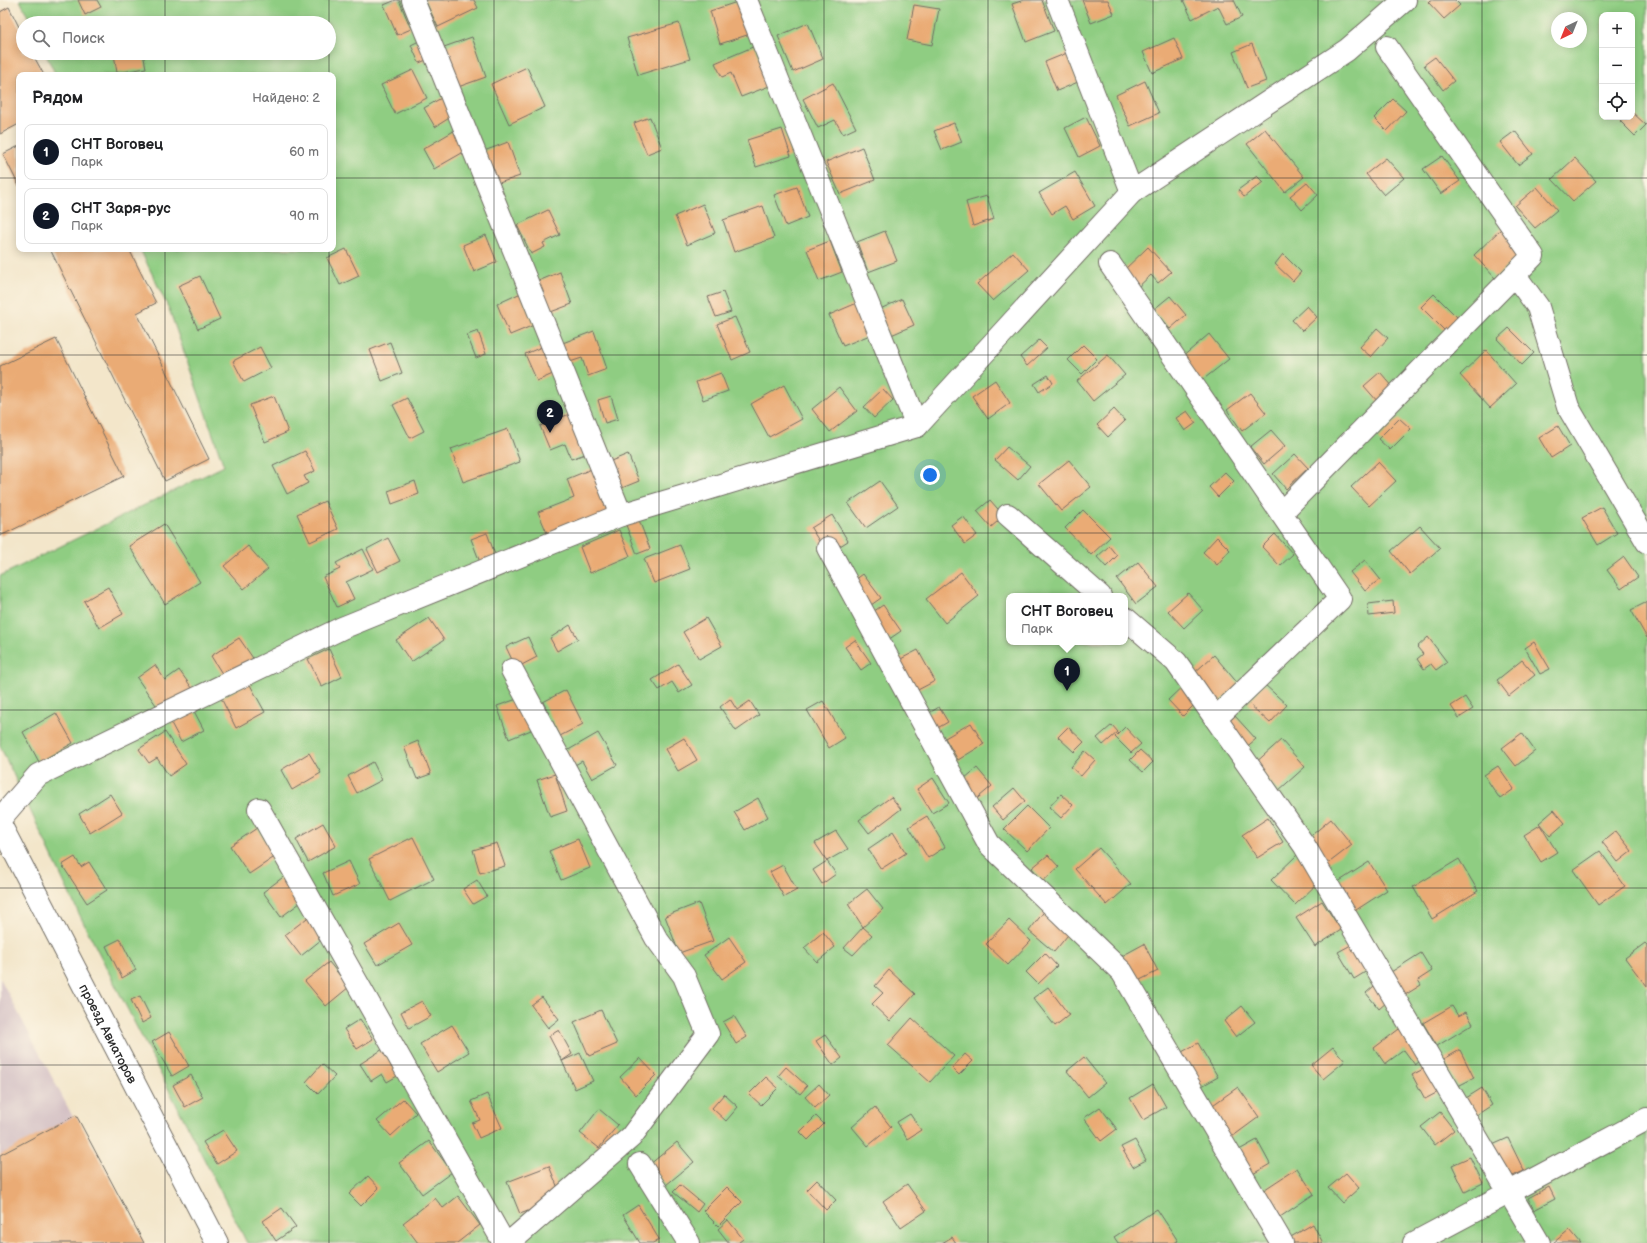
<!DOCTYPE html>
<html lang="ru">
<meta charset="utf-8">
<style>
body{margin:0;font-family:"Balsamiq Sans",sans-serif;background:#f6f6f6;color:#202124}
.controls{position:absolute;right:12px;top:12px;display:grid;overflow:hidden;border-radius:8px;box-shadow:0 2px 10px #0003}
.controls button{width:36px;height:36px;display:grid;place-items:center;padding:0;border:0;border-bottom:1px solid #e0e0e0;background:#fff;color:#202124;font:20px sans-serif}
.compass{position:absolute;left:1551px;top:12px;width:36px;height:36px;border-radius:50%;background:#fff;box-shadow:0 2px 10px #0003;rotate:223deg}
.you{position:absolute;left:930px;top:475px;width:14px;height:14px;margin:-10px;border:3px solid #fff;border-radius:50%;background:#1a73e8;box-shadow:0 0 0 6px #1a73e833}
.badge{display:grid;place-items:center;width:26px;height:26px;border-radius:50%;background:#111827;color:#fff;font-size:13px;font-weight:700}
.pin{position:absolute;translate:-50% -33px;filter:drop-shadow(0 1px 2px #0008)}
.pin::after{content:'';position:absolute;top:21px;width:14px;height:12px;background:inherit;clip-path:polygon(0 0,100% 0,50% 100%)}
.popup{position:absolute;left:1006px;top:593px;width:122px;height:52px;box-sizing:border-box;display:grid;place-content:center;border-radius:8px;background:#fff;filter:drop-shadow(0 1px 3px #0005);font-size:13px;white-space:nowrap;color:#757577}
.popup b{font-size:15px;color:#202124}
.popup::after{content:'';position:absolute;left:50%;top:100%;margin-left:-8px;border:8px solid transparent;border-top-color:#fff}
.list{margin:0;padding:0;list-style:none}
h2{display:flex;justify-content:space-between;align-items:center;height:52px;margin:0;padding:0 16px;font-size:17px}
h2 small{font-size:13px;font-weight:400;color:#757577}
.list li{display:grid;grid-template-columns:26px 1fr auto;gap:12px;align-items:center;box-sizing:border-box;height:56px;margin:0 8px 8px;padding:0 8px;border:1px solid #e0e0e0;border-radius:8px}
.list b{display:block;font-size:15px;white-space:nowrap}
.list p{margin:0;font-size:13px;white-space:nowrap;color:#757577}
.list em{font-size:13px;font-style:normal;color:#757577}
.icon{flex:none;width:22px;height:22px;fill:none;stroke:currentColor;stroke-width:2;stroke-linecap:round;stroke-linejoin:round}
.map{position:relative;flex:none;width:1647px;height:1243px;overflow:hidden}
.search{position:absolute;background:#fff;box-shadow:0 2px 10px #0003;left:16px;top:16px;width:320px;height:44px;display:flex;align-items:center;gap:10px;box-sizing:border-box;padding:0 14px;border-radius:22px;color:#757577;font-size:15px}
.panel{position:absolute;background:#fff;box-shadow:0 2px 10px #0003;left:16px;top:72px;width:320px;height:180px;border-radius:8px}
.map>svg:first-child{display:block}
.industrial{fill:#d2bec3}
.green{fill:#8fcd82;stroke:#5d7c56;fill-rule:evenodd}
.building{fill:#eaab75}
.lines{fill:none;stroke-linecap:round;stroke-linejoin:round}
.minor-casing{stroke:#716c63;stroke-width:24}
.minor{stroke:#fff;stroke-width:22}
.grid{fill:none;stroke:#2b2b2b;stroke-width:1;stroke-opacity:0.55}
.labels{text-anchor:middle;stroke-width:3;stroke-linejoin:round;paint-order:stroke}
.street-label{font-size:13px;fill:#2b2b2b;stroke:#fcf5e5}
</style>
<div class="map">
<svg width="1647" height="1243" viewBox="0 0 1647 1243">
<rect width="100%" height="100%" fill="#fcf5e5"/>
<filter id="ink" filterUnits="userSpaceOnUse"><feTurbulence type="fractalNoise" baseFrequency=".025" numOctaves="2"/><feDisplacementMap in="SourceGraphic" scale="8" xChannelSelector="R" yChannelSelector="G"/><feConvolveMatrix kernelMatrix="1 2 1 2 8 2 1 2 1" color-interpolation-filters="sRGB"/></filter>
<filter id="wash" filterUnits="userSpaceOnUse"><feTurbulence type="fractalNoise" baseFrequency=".012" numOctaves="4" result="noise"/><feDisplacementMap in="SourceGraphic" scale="16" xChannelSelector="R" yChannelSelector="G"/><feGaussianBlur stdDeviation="0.9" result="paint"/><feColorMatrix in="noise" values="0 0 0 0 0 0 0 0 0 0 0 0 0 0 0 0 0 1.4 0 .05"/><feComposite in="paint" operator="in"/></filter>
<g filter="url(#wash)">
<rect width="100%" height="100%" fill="#f3e6ca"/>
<path class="industrial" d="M0,978L139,1243H0Z"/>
<path class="green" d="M20,0H1647V1243H247L79,914L0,746V576L224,466L169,309L140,249H333V75H56L45,53H329V23H31ZM1602,15H1632V117H1602ZM1557,18H1581V42H1557ZM1009,596H1125V642H1009Z"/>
<g id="blocks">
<path class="building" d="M78,0H97L101,7L85,15Z
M396,0H399L411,29L397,35L384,5Z
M425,0H474L478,8L438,27Z
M1024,0H1042L1054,31L1026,42L1012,4Z
M1082,0H1108L1114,14L1091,23Z
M1183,0H1234L1242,17L1227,24L1218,6L1192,19Z
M1430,0H1455L1460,5L1444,19L1428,2Z
M740,1L750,34L720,44L710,11Z
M914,5L939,9L932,45L907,40Z
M9,7L23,35V53H32L44,75H19V124L0,134V12Z
M679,23L690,59L638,75L627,38Z
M808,23L823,59L793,72L778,36Z
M472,37L486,77L458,87L444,47Z
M425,38L434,57L419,63L411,45Z
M1174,38L1183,59L1152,73L1143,52Z
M1252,44L1266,81L1247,88L1233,52Z
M755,46L772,85L741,97L731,73L722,77L715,63Z
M143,53L146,68L117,73L114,54Z
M1067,53L1078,82L1057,91L1045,62Z
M1435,57L1454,81L1443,90L1424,65Z
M527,67L545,107L509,124L491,84Z
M413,70L427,98L395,114L381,85Z
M1145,81L1159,113L1130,126L1116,95Z
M833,83L856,128L843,134L835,120L818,128L803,99Z
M443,97L454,115L435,127L424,108Z
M1393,99L1406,111L1387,131L1374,118Z
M1632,112L1646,125L1635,136L1620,121L1624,117H1632Z
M650,117L662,148L647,154L634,123Z
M1086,117L1100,146L1079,157L1065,128Z
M954,123L962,142L942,150L934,131Z
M457,129L469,149L434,169L423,149Z
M782,129L791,156L756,167L747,140Z
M1265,129L1304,177L1285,192L1247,144Z
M1515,131L1533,154L1518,165L1500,142Z
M508,142L520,176L496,184L484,151Z
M19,146V186L3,154Z
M862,147L875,180L840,194L826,162Z
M1442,156L1460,181L1441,194L1423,169Z
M1386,158L1404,178L1384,195L1366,174Z
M1575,158L1596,181L1573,201L1552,179Z
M1075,172L1095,206L1073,219L1065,206L1052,214L1039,193Z
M1257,176L1263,182L1244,197L1238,190Z
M1307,182L1318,195L1302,210L1290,196Z
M797,187L808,217L786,226L774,195Z
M1537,187L1557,210L1535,228L1515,206Z
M987,196L994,219L973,226L966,202Z
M703,204L715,233L687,245L675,216Z
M763,206L774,238L734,252L723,220Z
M548,210L560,235L543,243L545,247L531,254L517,225Z
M1502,228L1524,251L1495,278L1474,255Z
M885,231L897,261L868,272L857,242Z
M486,235L497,262L474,272L463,245Z
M830,241L842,272L819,281L807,250Z
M1148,247L1171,272L1158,283L1151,275L1137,288L1122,272Z
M50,249H129L156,303L137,313L209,459L165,481Z
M346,249L359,276L340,285L327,258Z
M1013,252L1029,270L993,301L977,284Z
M1283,254L1301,272L1293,281L1275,264Z
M560,272L572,304L548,313L536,282Z
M200,276L220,319L198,329L178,286Z
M723,292L731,312L716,317L708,297Z
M521,293L534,325L510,335L497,304Z
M1434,294L1463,323L1450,336L1421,307Z
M1170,296L1186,315L1170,329L1153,310Z
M902,299L914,325L889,336L878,310Z
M857,303L870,335L843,346L829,315Z
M1307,306L1317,317L1302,331L1292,320Z
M735,317L750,352L732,360L717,324Z
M1377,328L1388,338L1371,357L1360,347Z
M1509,328L1534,353L1522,365L1497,339Z
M478,331L486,354L476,358L467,335Z
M594,331L607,369L588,376L582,358L567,363L560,344Z
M1209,334L1229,359L1200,382L1181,358Z
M56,339L124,476L0,536V366Z
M1039,340L1047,348L1027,366L1020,357Z
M390,342L402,373L382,381L370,350Z
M1083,345L1097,359L1082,374L1068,360Z
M544,346L555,373L537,381L525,354Z
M260,347L271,368L244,382L233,361Z
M1486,350L1516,384L1490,408L1460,375Z
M1108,355L1125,375L1093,401L1077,381Z
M1380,372L1394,388L1378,402L1364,386Z
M721,373L728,391L703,400L696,382Z
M1048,375L1053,383L1039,392L1034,384Z
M995,380L1010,403L988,419L972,396Z
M784,385L802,419L769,437L751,404Z
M839,387L857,411L830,432L812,409Z
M883,389L893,400L874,418L864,407Z
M1250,393L1266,413L1242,431L1227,410Z
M274,396L288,432L265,442L250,405Z
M611,396L618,419L605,423L598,400Z
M407,398L424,431L410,438L393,405Z
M1114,409L1125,421L1108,437L1097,425Z
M1187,411L1196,423L1185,431L1176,418Z
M572,413L588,453L571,459L565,444L550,450L540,426Z
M1399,418L1411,429L1390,450L1378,439Z
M1558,426L1570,446L1551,458L1539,438Z
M508,429L520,462L463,482L451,449Z
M1271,430L1285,446L1264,464L1250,447Z
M1007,447L1030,466L1018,480L995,460Z
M305,451L315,471L304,476L308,483L287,494L273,466Z
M628,454L639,481L617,490L606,463Z
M1295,454L1308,468L1286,489L1273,474Z
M1069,460L1091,487L1061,511L1039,484Z
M1378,462L1396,481L1369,506L1351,487Z
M594,468L613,516L550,540L538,512L574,498L567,479Z
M1225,472L1234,481L1218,497L1209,487Z
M415,481L419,494L392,504L388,491Z
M880,481L898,506L866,528L848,503Z
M990,500L1004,516L991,527L977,511Z
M325,501L338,529L310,542L297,514Z
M1602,507L1617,533L1598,545L1582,518Z
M1083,510L1110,537L1091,555L1065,528Z
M832,515L848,541L827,554L811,528Z
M963,516L977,535L965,544L951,525Z
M639,520L650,549L637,554L626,525Z
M164,524L200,582L165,604L129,546Z
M1420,526L1440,548L1410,574L1391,551Z
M619,530L630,556L590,573L580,547Z
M487,533L499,565L483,570L471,539Z
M1275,534L1293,554L1280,566L1262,547Z
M1217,537L1230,550L1217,565L1203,552Z
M388,538L400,561L378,572L367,549Z
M680,545L690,569L654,583L644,559Z
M248,546L268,569L244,589L224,566Z
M1109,546L1117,556L1106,567L1097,557Z
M363,549L373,569L346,582L354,599L337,607L323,577L340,569L336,563Z
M1624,557L1638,577L1621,589L1607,570Z
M1365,560L1380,579L1365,591L1350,572Z
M1138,562L1158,587L1136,604L1117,579Z
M961,572L979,596L945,623L926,599Z
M863,574L881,598L864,610L846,587Z
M108,587L123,614L99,628L84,601Z
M1188,593L1203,610L1184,628L1168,611Z
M1393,601L1394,613L1369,616L1368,604Z
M1647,602V638L1631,610Z
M883,605L901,631L885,642L867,616Z
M429,618L444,640L411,662L396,640Z
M706,618L722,646L699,659L683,632Z
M570,625L578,639L557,651L550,638Z
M528,637L537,657L516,668L506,647Z
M1428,637L1447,662L1436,670L1431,664L1424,669L1417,659L1423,654L1417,647Z
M239,638L255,661L226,680L211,656Z
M855,640L871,663L861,670L845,647Z
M1534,642L1550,669L1540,674L1525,648Z
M329,649L342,677L322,687L308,659Z
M918,650L935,681L912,693L895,662Z
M1214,655L1239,685L1218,703L1193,674Z
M1522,660L1535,675L1509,696L1497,680Z
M678,664L692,685L679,693L672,682L659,690L652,680Z
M155,665L165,680L179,670L195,692L163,715L137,678Z
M1187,682L1202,697L1183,716L1168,700Z
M249,683L265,712L236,728L221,698Z
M1264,684L1287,705L1270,723L1248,703Z
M566,690L583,724L560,736L543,702Z
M1465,697L1473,709L1459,718L1451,706Z
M520,698L531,730L509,739L497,706Z
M730,699L737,710L750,701L759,715L736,731L720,707Z
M823,701L845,738L829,748L807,710Z
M939,707L948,722L934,730L926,715Z
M194,711L204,730L181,742L171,723Z
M56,713L73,743L39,762L23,732Z
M1235,716L1256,739L1238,754L1218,731Z
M971,723L984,744L958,760L945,738Z
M1112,725L1118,732L1103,745L1097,738Z
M1068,727L1084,742L1074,752L1058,737Z
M1125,727L1141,744L1131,753L1115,737Z
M165,732L186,764L169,776L157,758L149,763L139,749Z
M598,733L617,765L592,779L582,761L566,770L558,756Z
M1522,733L1535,751L1516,766L1502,748Z
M684,738L697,760L678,771L665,749Z
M1281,740L1305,767L1278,791L1254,764Z
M418,741L431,774L417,779L404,747Z
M1140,750L1153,762L1143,772L1130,760Z
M1085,751L1095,760L1081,776L1071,767Z
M309,753L321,773L292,790L281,770Z
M373,762L382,780L357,793L348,776Z
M1498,766L1514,789L1500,799L1484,775Z
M977,768L992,786L973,802L958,784Z
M555,774L567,811L550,817L537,780Z
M933,778L949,803L932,813L917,789Z
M1014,788L1025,801L1003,820L992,807Z
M110,794L122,813L90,833L79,814Z
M1061,794L1073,805L1061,818L1049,807Z
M891,797L901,809L869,833L859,820Z
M758,798L768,817L745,830L734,812Z
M1027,806L1049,828L1027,851L1004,829Z
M1554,810L1565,823L1550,836L1539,823Z
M927,816L945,847L928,858L909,827Z
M1268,818L1283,842L1257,858L1242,835Z
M1331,819L1352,845L1326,865L1307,839Z
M323,823L336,846L308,862L296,839Z
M1540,825L1557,852L1541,862L1524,835Z
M257,828L276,856L249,874L230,846Z
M836,831L848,849L827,861L815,843Z
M1616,831L1632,851L1618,862L1602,842Z
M893,832L906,853L881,869L868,849Z
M413,837L434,879L390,901L369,859Z
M578,839L590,868L561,880L549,851Z
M497,843L505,866L480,873L473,850Z
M1099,848L1131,884L1107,905L1075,869Z
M1600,851L1625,886L1598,905L1573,870Z
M1048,855L1059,867L1043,881L1032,868Z
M1297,855L1321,880L1295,905L1271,880Z
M75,857L81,867L89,862L107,890L87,903L62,865Z
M1459,859L1478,891L1432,919L1413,887Z
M349,861L360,884L333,896L323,873Z
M827,861L836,874L822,884L813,870Z
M1369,862L1387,890L1353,912L1335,884Z
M783,865L797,890L784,897L770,872Z
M286,875L304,900L281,917L263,892Z
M477,880L487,896L473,904L463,889Z
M867,889L883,909L863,927L848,904Z
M1322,901L1341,930L1315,947L1296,918Z
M699,903L713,941L679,953L665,916Z
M1046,909L1072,930L1054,952L1029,931Z
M311,915L327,935L301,956L285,935Z
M1009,920L1031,941L1008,965L986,944Z
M399,923L412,945L377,965L364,944Z
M863,927L872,935L853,955L844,948Z
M823,932L835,947L817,962L804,948Z
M729,937L746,962L722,979L704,955Z
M120,939L136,970L122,978L106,946Z
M1645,943L1647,945V987L1625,958Z
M1144,944L1158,971L1134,983L1120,957Z
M1351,945L1367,971L1354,979L1338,952Z
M1045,953L1057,966L1038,984L1026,972Z
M1421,953L1432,971L1418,980L1421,985L1405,995L1391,972Z
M329,962L349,987L326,1006L305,981Z
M889,970L915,994L890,1021L872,1004L883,993L875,986Z
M1374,986L1387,1002L1379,1009L1366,993Z
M1048,987L1069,1015L1055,1026L1033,998Z
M140,996L151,1018L142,1023L131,1000Z
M542,997L559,1019L548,1028L531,1005Z
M422,1001L431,1016L409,1028L401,1012Z
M1242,1006L1255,1022L1236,1037L1224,1021Z
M1452,1006L1458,1016L1466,1012L1473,1024L1437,1046L1423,1023Z
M601,1010L617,1044L589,1056L574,1022Z
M734,1016L747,1037L736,1044L723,1022Z
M912,1018L954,1056L930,1082L888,1045Z
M360,1019L373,1039L357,1049L344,1029Z
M1411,1020L1434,1051L1415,1065L1404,1050L1385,1064L1374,1048Z
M452,1025L469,1052L437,1072L420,1044Z
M559,1030L572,1054L562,1061L549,1036Z
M169,1032L189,1066L172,1076L152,1042Z
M825,1035L842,1058L833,1065L816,1041Z
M1198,1043L1218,1077L1193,1091L1173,1057Z
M1333,1047L1345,1061L1323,1079L1311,1065Z
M383,1049L399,1075L387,1082L382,1074L371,1081L360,1064Z
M1460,1050L1474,1078L1458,1086L1444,1059Z
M580,1053L593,1081L575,1089L562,1061Z
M965,1054L973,1061L959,1075L952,1068Z
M1084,1057L1105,1083L1088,1097L1067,1071Z
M640,1058L656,1075L636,1095L620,1077Z
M322,1064L335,1076L318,1094L306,1082Z
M786,1067L807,1086L800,1094L778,1076Z
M1427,1067L1440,1091L1425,1099L1412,1075Z
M191,1075L203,1097L185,1107L173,1085Z
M766,1077L778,1088L761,1105L749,1094Z
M819,1084L829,1095L815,1108L805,1097Z
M1153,1084L1166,1107L1143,1120L1130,1098Z
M1238,1087L1259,1117L1225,1142L1203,1112Z
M1482,1088L1492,1105L1469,1120L1458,1103Z
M487,1094L502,1128L479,1138L472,1123L480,1120L471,1101Z
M724,1094L738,1107L726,1121L712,1108Z
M403,1099L416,1113L391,1136L377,1121Z
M875,1107L891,1127L868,1146L852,1127Z
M1100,1107L1117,1129L1101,1141L1084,1118Z
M599,1109L618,1125L599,1148L580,1133Z
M1440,1112L1454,1130L1435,1145L1421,1127Z
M910,1114L921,1130L907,1139L897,1122Z
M76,1115L144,1243H0V1155Z
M816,1116L824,1124L808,1140L800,1132Z
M223,1130L237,1151L217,1164L203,1142Z
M1508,1138L1524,1171L1504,1180L1488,1147Z
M1135,1140L1146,1160L1133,1167L1121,1147Z
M1257,1140L1270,1164L1246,1178L1232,1154Z
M429,1141L452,1172L422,1194L399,1163Z
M677,1142L694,1162L666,1185L649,1165Z
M1470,1157L1483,1183L1465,1192L1452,1165Z
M549,1166L562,1198L520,1214L507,1182Z
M1297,1168L1314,1194L1280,1217L1262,1191Z
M1346,1173L1359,1188L1342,1203L1328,1188Z
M368,1176L379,1188L361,1206L349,1194Z
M817,1180L836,1200L826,1210L807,1190Z
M907,1184L926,1211L901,1228L883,1201Z
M680,1185L703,1204L697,1212L673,1192Z
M727,1187L742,1202L718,1226L703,1211Z
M1549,1187L1555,1199L1534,1210L1528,1198Z
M458,1196L480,1225L457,1243H418L403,1223L435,1198L443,1208Z
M638,1205L659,1239L653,1243H640L623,1215Z
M282,1208L296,1227L276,1241L263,1221Z
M1157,1209L1178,1241L1174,1243H1118L1114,1237Z
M728,1220L743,1239L738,1243H729L718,1229Z
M1313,1224L1323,1243H1291L1289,1238Z
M1569,1230L1580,1243H1553Z
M952,1237L956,1243H942Z"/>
</g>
</g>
<g filter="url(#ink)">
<use href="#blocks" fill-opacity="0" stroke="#716c63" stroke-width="1"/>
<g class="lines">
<defs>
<g id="minor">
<path d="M413,0L621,515L917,426L1132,192"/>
<path d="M746,0L917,426"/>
<path d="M1057,0L1132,192L1347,50L1405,0"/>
<path d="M1110,264L1340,599L1216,718"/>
<path d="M1517,278L1538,307L1568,407L1647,542"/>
<path d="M1281,513L1533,256L1387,47"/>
<path d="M1008,515L1100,596"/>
<path d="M828,548L989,844L1122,972L1282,1243"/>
<path d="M1125,618L1176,662L1304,845L1539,1243"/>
<path d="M259,809L504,1243"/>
<path d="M0,819L38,775L342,628L621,515"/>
<path id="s1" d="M0,824L217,1243"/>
<path d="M640,1164L689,1243"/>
<path d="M509,1243L631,1137L708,1034L684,976L656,938L512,670"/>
<path d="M1414,1243L1647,1119"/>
</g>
</defs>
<use href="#minor" class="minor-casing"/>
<use href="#minor" class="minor"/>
</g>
</g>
<path class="grid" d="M165,0V23M329,0V75M494,0V1243M659,0V1243M824,0V1243M988,0V1243M1153,0V1243M1318,0V1243M1482,0V1243M165,53V75M0,178H19M333,178H1647M165,249V1243M329,249V1243M0,355H1647M0,533H1647M0,710H1647M0,888H1647M0,1065H1647"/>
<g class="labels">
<g class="street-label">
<text dy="5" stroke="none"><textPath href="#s1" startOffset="236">проезд Авиаторов</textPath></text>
</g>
</g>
</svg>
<div class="controls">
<button>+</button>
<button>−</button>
<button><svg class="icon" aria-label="locate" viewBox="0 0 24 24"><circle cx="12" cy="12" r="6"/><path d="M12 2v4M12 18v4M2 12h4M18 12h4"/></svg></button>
</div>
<svg class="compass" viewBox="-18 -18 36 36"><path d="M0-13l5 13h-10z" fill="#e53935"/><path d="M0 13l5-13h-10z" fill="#757577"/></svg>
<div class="you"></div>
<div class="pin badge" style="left:1067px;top:691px">1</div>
<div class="popup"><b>СНТ Воговец</b>Парк</div>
<div class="pin badge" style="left:550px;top:433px">2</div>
<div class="search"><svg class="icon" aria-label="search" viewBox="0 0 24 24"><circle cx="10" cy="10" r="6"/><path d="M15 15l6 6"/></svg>Поиск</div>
<section class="panel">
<h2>Рядом<small>Найдено: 2</small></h2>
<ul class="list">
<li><span class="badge">1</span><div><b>СНТ Воговец</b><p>Парк</p></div><em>60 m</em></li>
<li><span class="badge">2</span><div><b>СНТ Заря-рус</b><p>Парк</p></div><em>90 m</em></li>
</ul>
</section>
</div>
